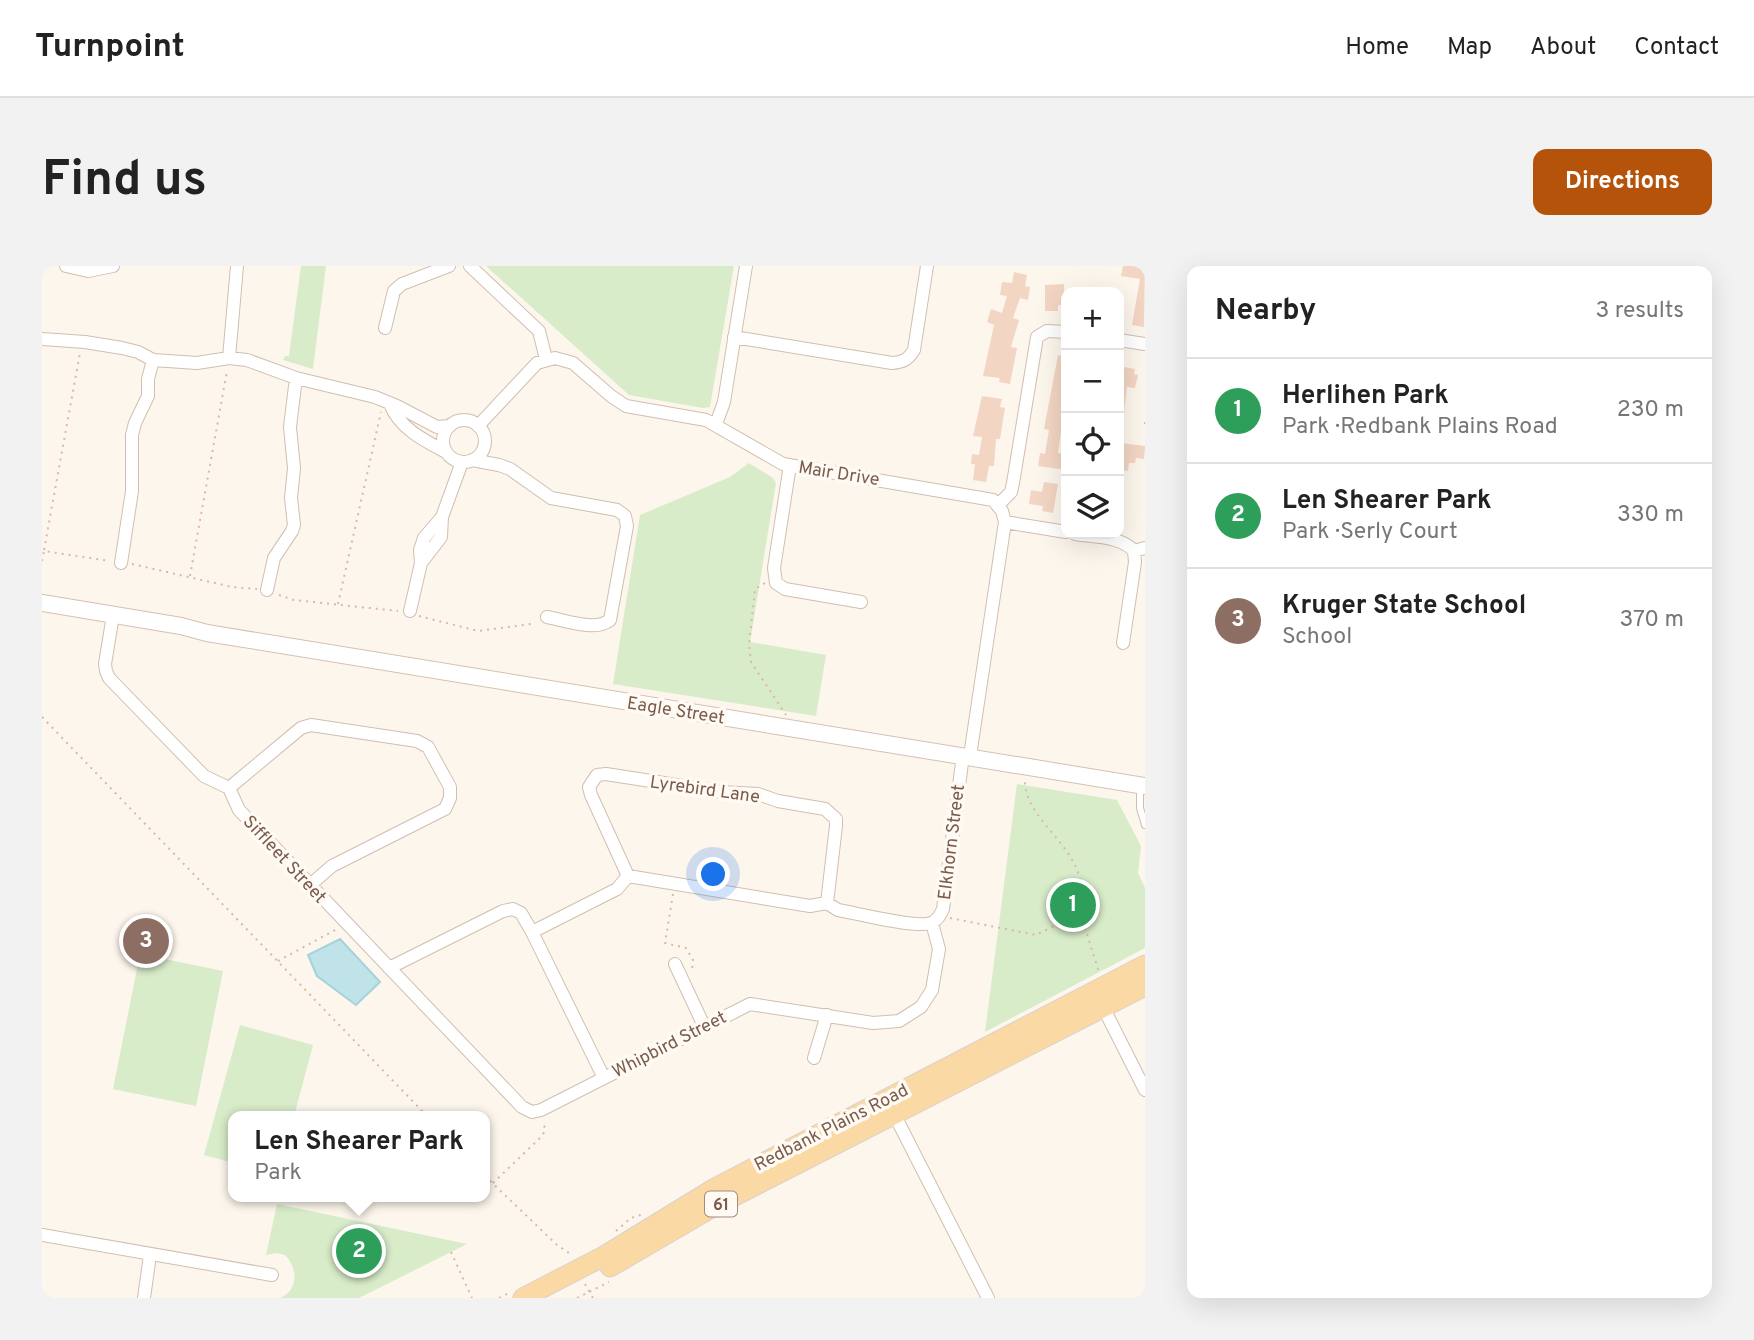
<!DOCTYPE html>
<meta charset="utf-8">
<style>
body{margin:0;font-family:Overpass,sans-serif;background:#f2f2f2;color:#222}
.controls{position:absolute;right:21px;top:21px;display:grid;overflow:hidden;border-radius:14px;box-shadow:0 7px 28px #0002}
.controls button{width:63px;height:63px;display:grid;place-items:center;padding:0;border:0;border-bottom:2px solid #e0e0e0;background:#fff;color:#222;font:35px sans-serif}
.you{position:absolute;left:672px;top:609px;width:24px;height:24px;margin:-18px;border:5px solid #fff;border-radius:50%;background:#1a73e8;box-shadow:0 0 0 10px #1a73e833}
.badge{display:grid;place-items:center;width:46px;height:46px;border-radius:50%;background:#b45309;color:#fff;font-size:23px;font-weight:700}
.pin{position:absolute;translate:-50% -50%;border:4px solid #fff;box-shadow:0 2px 7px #0006}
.popup{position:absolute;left:186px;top:845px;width:262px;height:91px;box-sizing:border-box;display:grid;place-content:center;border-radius:14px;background:#fff;filter:drop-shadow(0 2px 5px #0005);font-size:23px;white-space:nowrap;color:#767676}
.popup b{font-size:26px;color:#222}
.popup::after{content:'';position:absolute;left:50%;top:100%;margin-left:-14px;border:14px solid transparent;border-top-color:#fff}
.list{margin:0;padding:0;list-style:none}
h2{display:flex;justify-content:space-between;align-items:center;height:91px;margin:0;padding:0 28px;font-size:30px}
h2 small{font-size:23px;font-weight:400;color:#767676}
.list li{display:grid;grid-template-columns:46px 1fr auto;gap:21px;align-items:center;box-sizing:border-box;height:105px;padding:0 28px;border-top:2px solid #e0e0e0}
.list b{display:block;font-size:26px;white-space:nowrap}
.list p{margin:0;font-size:23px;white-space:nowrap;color:#767676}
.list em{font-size:23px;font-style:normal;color:#767676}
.icon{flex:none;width:38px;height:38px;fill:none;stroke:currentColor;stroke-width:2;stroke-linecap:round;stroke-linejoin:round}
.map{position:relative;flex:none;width:1103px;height:1032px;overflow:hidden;border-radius:14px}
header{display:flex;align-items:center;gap:42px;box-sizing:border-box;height:98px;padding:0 35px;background:#fff;border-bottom:2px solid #e0e0e0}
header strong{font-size:33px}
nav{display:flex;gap:38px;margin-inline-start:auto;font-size:24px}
.intro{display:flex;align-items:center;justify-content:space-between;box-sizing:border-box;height:168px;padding:0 42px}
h1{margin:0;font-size:49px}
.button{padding:18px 32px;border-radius:14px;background:#b45309;color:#fff;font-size:24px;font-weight:700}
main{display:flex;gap:42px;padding:0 42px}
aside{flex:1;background:#fff;border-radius:14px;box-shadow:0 7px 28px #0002}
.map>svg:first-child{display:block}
.green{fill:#d8ecc9}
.water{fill:#bfe3e8;stroke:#a5d3da;stroke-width:2}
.building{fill:#f3d5c3}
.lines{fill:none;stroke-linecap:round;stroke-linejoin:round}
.lane-casing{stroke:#d1beb0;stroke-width:8}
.street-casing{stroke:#d1beb0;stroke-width:14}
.secondary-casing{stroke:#d6c0b0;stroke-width:18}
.primary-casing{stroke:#dad1cd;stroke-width:21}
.path{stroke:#d9b8a5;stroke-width:2;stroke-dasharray:2 5;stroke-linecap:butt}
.lane{stroke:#fff;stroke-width:6}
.street{stroke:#fff;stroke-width:12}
.secondary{stroke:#fff;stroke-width:16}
.primary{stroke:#fbd9a5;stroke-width:19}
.labels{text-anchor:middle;stroke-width:7;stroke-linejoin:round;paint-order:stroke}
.shield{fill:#fffaf3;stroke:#a28b7f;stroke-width:2}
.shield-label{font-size:16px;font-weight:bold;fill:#7a5c4d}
.street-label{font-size:18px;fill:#7a5c4d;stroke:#fffaf3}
</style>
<header>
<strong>Turnpoint</strong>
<nav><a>Home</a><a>Map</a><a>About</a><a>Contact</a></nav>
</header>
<div class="intro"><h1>Find us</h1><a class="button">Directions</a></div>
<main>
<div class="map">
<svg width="1103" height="1032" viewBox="0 0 1103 1032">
<rect width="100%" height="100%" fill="#fdf6ec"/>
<path class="green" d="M259,0H284L271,103L241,94L243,90H247Z
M444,0H692L668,141L661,142L587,129Z
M707,197L731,212L734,217L708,376L784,389L774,450L571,418L598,249L688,211Z
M975,518L1075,534L1099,580L1096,607L1103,622V682L943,766Z
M98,688L181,705L154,840L71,823Z
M198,759L271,779L252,850H191V897L162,889Z
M235,938L425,978L317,1032H238C257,1024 256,1002 243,989L235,987L224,989Z"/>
<path class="water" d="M298,673L338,716L314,739L275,710L266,689Z"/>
<path class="building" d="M1081,0H1103L1102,61L1090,59L1098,13L1079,10Z
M972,6L985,9L983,20L988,21L986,34L978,32L971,52L977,54L969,81L975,82L968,118L957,116L958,112L941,110L952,59L945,56L949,43L960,47L965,30L958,29L960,16L970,17Z
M1022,18V39H1016V45H1003V19Z
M1016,89L1024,91V133L1021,149H1024V164L1021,163L1019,166L1016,187L1024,188V204L996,200L998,187L1003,188L1007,164L1002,163Z
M1077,100L1093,103L1092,108L1096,109L1093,122L1085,121L1082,147H1077Z
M940,130L960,133L958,141L963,142L958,173H954L952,200H947L944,216L931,214L933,198H929L930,188L937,189L940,171L931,170Z
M1079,177L1103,180L1102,193L1094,192L1093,197H1087L1086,205L1077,204Z
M1002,216L1016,218L1011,247L1000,245L1001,240L987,238L989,224L1000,226Z"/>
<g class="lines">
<defs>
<path id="lane" d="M1098,520V542L1103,559"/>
<path id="street" d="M24,0L46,5L71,0
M428,0L497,65L504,93
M343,62L352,25L360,18L407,0
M692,71L850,97C861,96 866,94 872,84L885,0
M0,73L43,76L80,82L96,86L111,94L155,97L187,92L205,94L254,112L333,131L355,140L395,161L408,160
M1077,74L1103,78
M187,92L195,0
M348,138C357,162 383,175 404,186
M401 175a21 21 0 1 1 42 0a21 21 0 1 1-42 0Z
M674,158L682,136L704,0
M436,160L495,97L513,92L531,97L569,130L584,140L664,154L741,198L951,234L960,245L963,256L928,490
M430,194L457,199L468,203L509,232L575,244L583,250L585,260L568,354C553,366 523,354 505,351
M748,199L732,302L734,317L743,323L819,336
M956,239L969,226L971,217L995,71L1005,65L1024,66
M963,256L1024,266
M1033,268C1051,271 1079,270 1092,285L1103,282
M79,297L90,225V169L93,157L106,130V113L111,94
M379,297L399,271L400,251L420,196
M225,324L232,292L250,265L252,259L249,232L252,202L248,161L254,112
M368,345L379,297L378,284L382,272L400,251
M71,349L63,398L64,405L67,412L162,510L187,522L197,544L480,841L490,846L499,844L708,738L831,757L857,755L879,741L890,724L897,683L890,657
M1081,377L1093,296L1092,285
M187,522L259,462L269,459L375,475L386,481L408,521V532L403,543L290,600L268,619
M586,610L549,529L547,521L555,509L564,508L679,526L716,528L736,535L783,543L794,553V560L785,637
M490,666L575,623L586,610L768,640L785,637L796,644C814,647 878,664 891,656C896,653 899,648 901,643L921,489
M633,698L662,760
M347,702L461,645L471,643L479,647L490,666L562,812
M1061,741L1103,824
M772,792L785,749
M849,842L946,1032
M0,969L230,1009
M102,1032L108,989"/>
<path id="secondary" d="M0,337L139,360L165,367L1103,520"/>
<path id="primary" d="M568,1001L671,941L1103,720
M481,1032L562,990L673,922L1103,699"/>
</defs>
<use href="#lane" class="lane-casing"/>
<use href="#street" class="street-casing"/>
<use href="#secondary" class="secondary-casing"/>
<use href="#primary" class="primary-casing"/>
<path class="path" d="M1103,156V159
M2,284L38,87
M0,295L2,285L68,295
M90,298L190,321L215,323
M148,310L185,105
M723,317L713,323L707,379L709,396L744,449
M237,329L252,334L356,345
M296,338L339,146
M377,350L436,365L489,358
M0,451L385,850
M631,628L623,677L644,682L651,694L650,704
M1035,650L1044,665L1057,706
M908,652L994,669L1034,649C1060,588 982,561 983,514
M236,695L295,663
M443,910L515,979L530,989
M451,917L499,871L503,865L502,857
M574,965L589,952L602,948
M409,986L430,1032
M543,1018L551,1032
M457,1032L467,1027
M535,1032L567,1016"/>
<use href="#lane" class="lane"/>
<use href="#street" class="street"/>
<use href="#secondary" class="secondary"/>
<use href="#primary" class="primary"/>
</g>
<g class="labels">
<rect class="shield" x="663" y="925.5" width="32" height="25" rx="5"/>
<g class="shield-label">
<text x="679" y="944">61</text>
</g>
<g class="street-label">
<text transform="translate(797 207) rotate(9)" y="6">Mair Drive</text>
<text transform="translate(634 444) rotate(9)" y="6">Eagle Street</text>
<text transform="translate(663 523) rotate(8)" y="6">Lyrebird Lane</text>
<text transform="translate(909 576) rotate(-83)" y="6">Elkhorn Street</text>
<text transform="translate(243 593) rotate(47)" y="6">Siffleet Street</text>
<text transform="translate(627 778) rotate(-27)" y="6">Whipbird Street</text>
<text transform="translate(789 861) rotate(-27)" y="6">Redbank Plains Road</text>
</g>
</g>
</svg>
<div class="controls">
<button>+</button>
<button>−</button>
<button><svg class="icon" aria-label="locate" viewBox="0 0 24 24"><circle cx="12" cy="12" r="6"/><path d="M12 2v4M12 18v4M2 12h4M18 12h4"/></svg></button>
<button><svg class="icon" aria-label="layers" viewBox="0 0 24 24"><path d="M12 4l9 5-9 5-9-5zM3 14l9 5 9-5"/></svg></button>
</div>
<div class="you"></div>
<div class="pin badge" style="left:1031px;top:639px;background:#2e9e5b">1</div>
<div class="pin badge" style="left:317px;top:985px;background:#2e9e5b">2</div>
<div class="popup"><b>Len Shearer Park</b>Park</div>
<div class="pin badge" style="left:104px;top:675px;background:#8d6e63">3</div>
</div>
<aside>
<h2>Nearby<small>3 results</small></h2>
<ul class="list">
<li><span class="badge" style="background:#2e9e5b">1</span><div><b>Herlihen Park</b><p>Park · Redbank Plains Road</p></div><em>230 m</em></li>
<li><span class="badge" style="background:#2e9e5b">2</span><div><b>Len Shearer Park</b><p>Park · Serly Court</p></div><em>330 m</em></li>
<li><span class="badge" style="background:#8d6e63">3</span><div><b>Kruger State School</b><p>School</p></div><em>370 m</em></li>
</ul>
</aside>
</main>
